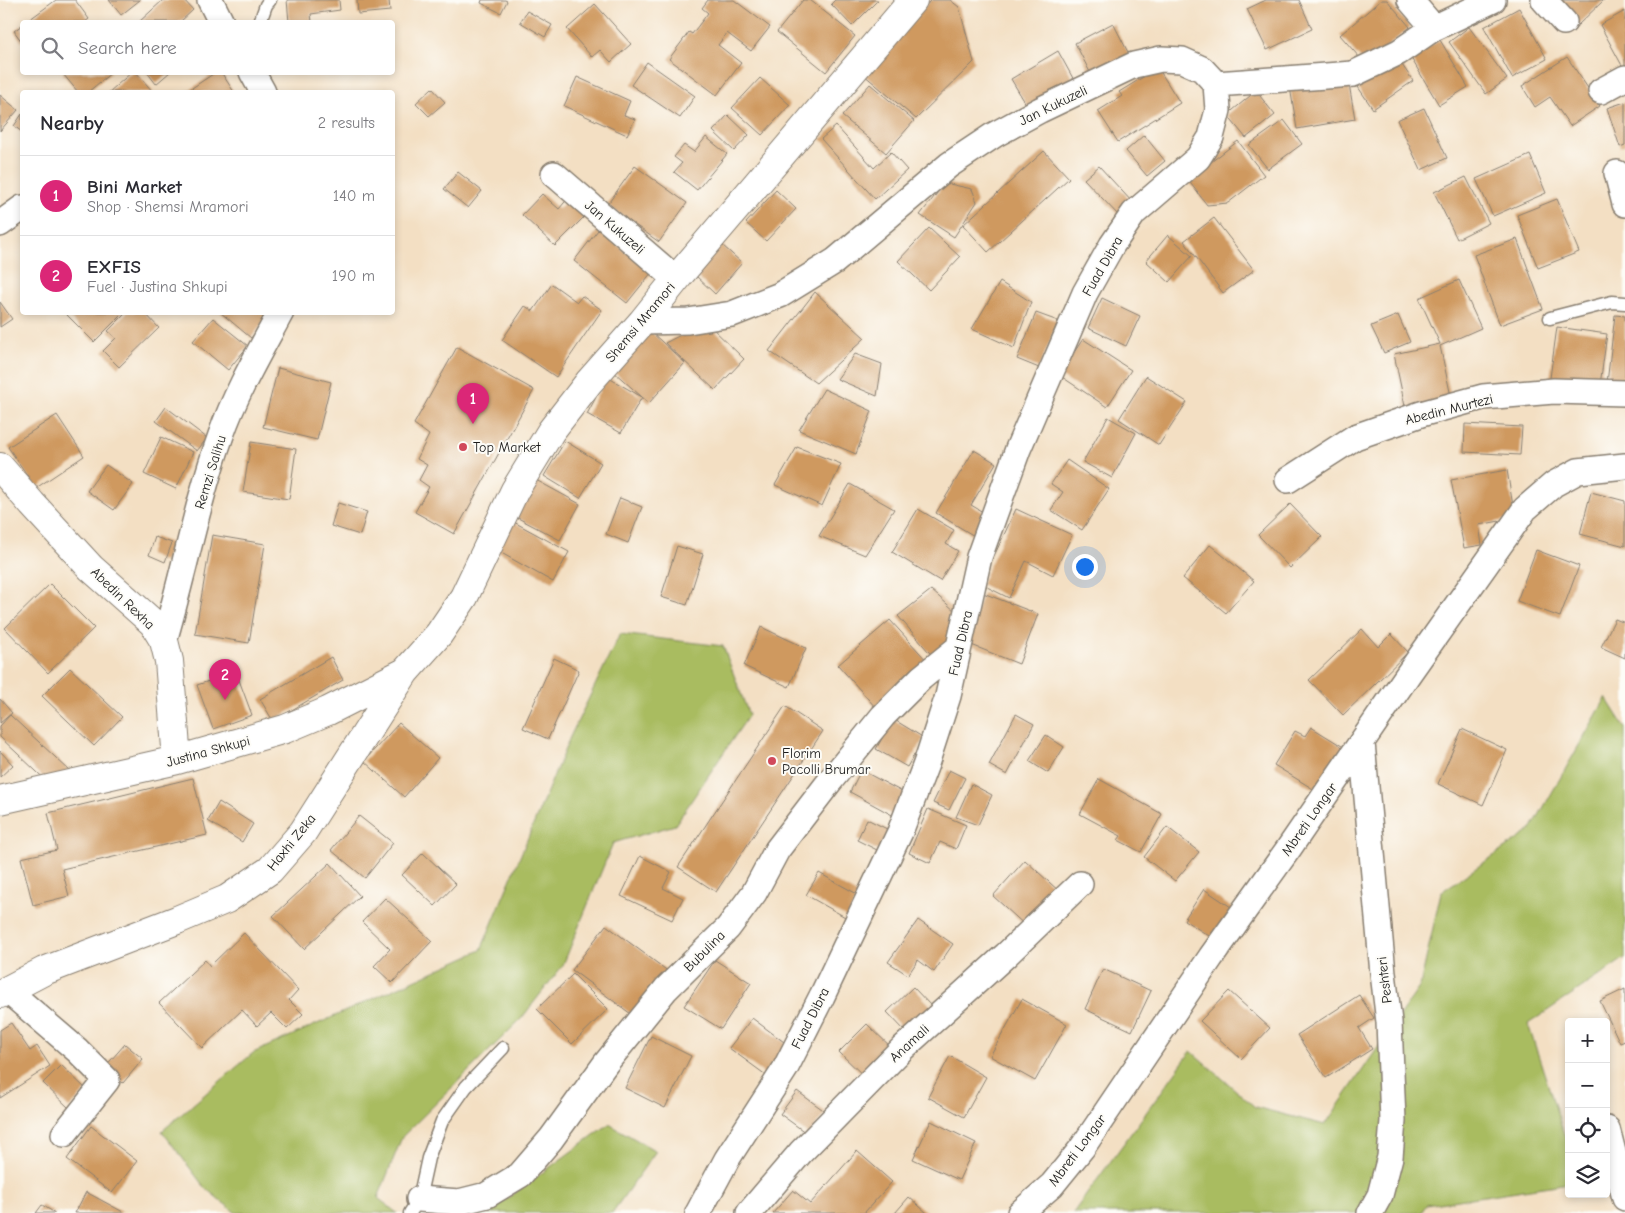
<!DOCTYPE html>
<meta charset="utf-8">
<style>
body{margin:0;font-family:"Comic Neue",sans-serif;background:#f7f7f7;color:#2b2b33}
.controls{position:absolute;right:15px;bottom:15px;display:grid;overflow:hidden;border-radius:5px;box-shadow:0 2px 8px #0003}
.controls button{width:45px;height:45px;display:grid;place-items:center;padding:0;border:0;border-bottom:1px solid #e1e1e2;background:#fff;color:#2b2b33;font:25px sans-serif}
.you{position:absolute;left:1084px;top:566px;width:18px;height:18px;margin:-12px;border:4px solid #fff;border-radius:50%;background:#1a73e8;box-shadow:0 0 0 8px #1a73e833}
.badge{display:grid;place-items:center;width:32px;height:32px;border-radius:50%;background:#db2777;color:#fff;font-size:16px;font-weight:700}
.pin{position:absolute;translate:-50% -41px;filter:drop-shadow(0 1px 2px #0008)}
.pin::after{content:'';position:absolute;top:26px;width:18px;height:15px;background:inherit;clip-path:polygon(0 0,100% 0,50% 100%)}
.list{margin:0;padding:0;list-style:none}
h2{display:flex;justify-content:space-between;align-items:center;height:65px;margin:0;padding:0 20px;font-size:21px}
h2 small{font-size:16px;font-weight:400;color:#7c7c81}
.list li{display:grid;grid-template-columns:32px 1fr auto;gap:15px;align-items:center;box-sizing:border-box;height:80px;padding:0 20px;border-top:1px solid #e1e1e2}
.list b{display:block;font-size:19px;white-space:nowrap}
.list p{margin:0;font-size:16px;white-space:nowrap;color:#7c7c81}
.list em{font-size:16px;font-style:normal;color:#7c7c81}
.icon{flex:none;width:28px;height:28px;fill:none;stroke:currentColor;stroke-width:2;stroke-linecap:round;stroke-linejoin:round}
.map{position:relative;flex:none;width:1625px;height:1213px;overflow:hidden}
.search{position:absolute;background:#fff;box-shadow:0 2px 8px #0003;left:20px;top:20px;width:375px;height:55px;display:flex;align-items:center;gap:12px;box-sizing:border-box;padding:0 18px;border-radius:5px;color:#7c7c81;font-size:19px}
.panel{position:absolute;background:#fff;box-shadow:0 2px 8px #0003;left:20px;top:90px;width:375px;height:225px;border-radius:5px}
.map>svg:first-child{display:block}
.green{fill:#a9bc60;stroke:#626c3e}
.building{fill:#cf995e}
.lines{fill:none;stroke-linecap:round;stroke-linejoin:round}
.lane-casing{stroke:#887e70;stroke-width:15}
.street-casing{stroke:#887e70;stroke-width:28}
.secondary-casing{stroke:#887e70;stroke-width:30}
.lane{stroke:#fff;stroke-width:12}
.street{stroke:#fff;stroke-width:25}
.secondary{stroke:#fff;stroke-width:28}
.poi-dot{fill:#d1495b;stroke:#fdfcf7;stroke-width:2}
.labels{text-anchor:middle;stroke-width:4;stroke-linejoin:round;paint-order:stroke}
.street-label{font-size:14px;fill:#1c1c1c;stroke:#fdfcf7}
.poi-label{font-size:14px;fill:#1c1c1c;stroke:#fdfcf7;text-anchor:start}
</style>
<div class="map">
<svg width="1625" height="1213" viewBox="0 0 1625 1213">
<rect width="100%" height="100%" fill="#fdfcf7"/>
<filter id="ink" filterUnits="userSpaceOnUse"><feTurbulence type="fractalNoise" baseFrequency=".02" numOctaves="2"/><feDisplacementMap in="SourceGraphic" scale="10" xChannelSelector="R" yChannelSelector="G"/><feConvolveMatrix kernelMatrix="1 2 1 2 8 2 1 2 1" color-interpolation-filters="sRGB"/></filter>
<filter id="wash" filterUnits="userSpaceOnUse"><feTurbulence type="fractalNoise" baseFrequency=".0096" numOctaves="4" result="noise"/><feDisplacementMap in="SourceGraphic" scale="20" xChannelSelector="R" yChannelSelector="G"/><feGaussianBlur stdDeviation="1.12" result="paint"/><feColorMatrix in="noise" values="0 0 0 0 0 0 0 0 0 0 0 0 0 0 0 0 0 1.4 0 .05"/><feComposite in="paint" operator="in"/></filter>
<g filter="url(#wash)">
<rect width="100%" height="100%" fill="#f3dfc3"/>
<path class="green" d="M620,634L723,646L749,715L675,825L613,843L563,965L521,1019L402,1137L378,1198L397,1213H236L205,1188L162,1131L253,1053L481,950L570,737Z
M1606,698L1625,728V958L1528,1024L1569,1149V1183L1426,1205L1421,1213H1073L1191,1051L1255,1107L1325,1125L1420,986L1441,892L1530,831Z
M609,1124L656,1151L612,1213H487Z"/>
<g id="blocks">
<path class="building" d="M56,0H75L89,19L85,22H26Z
M109,0H140L121,15Z
M163,0H184L193,10L180,22H139Z
M287,0H339L340,10L311,14L312,22H289Z
M357,0H389L390,11L358,14Z
M482,0H505L507,1L501,13L481,3Z
M708,0H734L770,27L751,51L727,33L718,45L741,63L717,95L669,59L689,32L692,34L708,13L702,8Z
M803,0H810L855,36L826,72L777,32Z
M835,0H878L852,26L831,4Z
M931,0H950L959,7L974,62L916,119L863,74Z
M1266,0H1299L1312,29L1267,50L1247,9Z
M1381,0H1387L1410,27L1366,65L1340,35Z
M1553,0H1604L1578,25Z
M595,4L631,44L611,62L600,50L592,57L567,29Z
M1519,8L1547,59L1512,78L1484,27Z
M527,11L552,25L545,37L520,22Z
M1625,11V71L1600,25Z
M1113,23L1133,62L1095,82L1075,43Z
M22,25V42L14,31Z
M1469,27L1507,79L1486,94L1449,42Z
M1440,40L1468,87L1439,105L1411,58Z
M1058,51L1075,82L1029,109L1011,79Z
M1567,57L1600,106L1570,126L1550,97L1535,107L1522,86Z
M1398,59L1413,81L1373,109L1358,87Z
M647,62L695,96L680,118L631,85Z
M1158,68L1180,103L1118,142L1098,111L1122,96L1119,92Z
M64,72H112L88,92H78L63,74Z
M132,72H136L153,92H109Z
M147,72H170L156,84Z
M216,72H221L234,92H186Z
M577,77L630,101L624,115L635,119L627,135L564,106Z
M760,78L790,105L762,135L732,108Z
M1348,78L1355,119L1297,129L1290,87Z
M870,84L914,121L886,153L842,116Z
M432,88L445,102L429,116L416,103Z
M1256,91L1275,115L1246,138L1227,115Z
M0,95L18,110L0,131Z
M1625,102V145L1620,147L1607,108Z
M1424,108L1447,158L1421,170L1397,120Z
M22,114V132L14,126Z
M728,115L749,135L734,151L713,131Z
M1284,120L1302,144L1268,169L1249,145Z
M836,126L874,168L891,152L907,170L875,199L821,139Z
M1144,135L1165,161L1147,176L1126,151Z
M706,137L727,154L697,190L674,172L682,163L674,157L684,145L694,152Z
M1238,141L1264,175L1228,203L1207,205L1188,180Z
M1044,151L1069,178L988,252L963,225Z
M1530,155L1546,193L1493,216L1476,179Z
M635,166L687,203L659,242L607,205Z
M1099,166L1133,203L1119,216L1084,179Z
M458,172L482,191L468,208L444,189Z
M1466,177L1489,223L1457,239L1434,192Z
M945,183L972,189L977,202L954,237L920,215Z
M776,190L796,209L766,241L746,223Z
M542,194L559,209L569,197L587,214L555,246L522,215Z
M1557,199L1579,252L1538,268L1517,215Z
M1214,218L1254,270L1223,293L1184,241Z
M929,228L960,257L929,290L898,261Z
M598,230L652,272L627,303L574,261Z
M1168,235L1192,256L1169,282L1146,261Z
M1517,239L1543,309L1500,325L1474,255Z
M722,245L742,263L715,294L695,275Z
M1459,280L1481,328L1440,346L1452,401L1406,411L1394,354L1440,344L1419,298Z
M1000,282L1031,302L1014,348L972,329Z
M552,284L577,302L582,296L602,310L556,377L502,340L525,306L533,311Z
M815,292L865,338L816,383L769,351Z
M1102,298L1140,316L1126,346L1088,328Z
M0,302L12,319L0,327Z
M70,312H124L94,342L67,315Z
M127,312H144L159,328L119,367L103,351L116,338L108,331Z
M220,312H269L271,314L251,338Z
M1036,313L1058,321L1039,368L1017,359Z
M1398,315L1410,342L1384,353L1371,326Z
M1615,315L1625,316V385L1607,383Z
M213,318L248,346L228,370L193,341Z
M706,322L744,359L715,390L665,343Z
M1557,327L1607,334L1600,385L1550,378Z
M650,331L685,363L649,403L642,397L621,433L587,414L607,377L642,397L613,371Z
M1083,339L1131,370L1107,407L1059,375Z
M457,347L534,390L454,534L415,512L429,487L419,480L427,465L417,459L429,435L414,424Z
M855,354L882,364L877,396L837,379Z
M278,368L331,382L317,440L263,427Z
M1146,376L1187,402L1159,445L1119,419Z
M824,389L872,411L856,454L799,430Z
M166,407L207,438L197,451L156,421Z
M57,415L84,456L36,488L8,447Z
M1108,417L1136,433L1112,478L1083,462Z
M1465,424L1522,427L1520,455L1464,452Z
M161,437L193,452L176,489L144,474Z
M565,441L601,463L580,498L544,476Z
M251,442L296,449L289,499L243,492Z
M797,447L841,464L822,506L775,485Z
M974,450L996,463L971,505L988,515L976,537L936,513Z
M1067,460L1109,489L1082,530L1051,510L1063,492L1051,484Z
M106,465L133,484L114,510L87,491Z
M1507,470L1515,518L1479,525L1482,545L1464,548L1451,480Z
M536,480L580,504L560,540L516,517Z
M850,484L894,509L865,555L819,536Z
M1591,492L1625,501V546L1580,534Z
M620,498L642,507L628,543L606,534Z
M338,503L367,512L360,535L331,526Z
M1290,504L1322,537L1290,568L1258,535Z
M918,509L954,530L946,544L958,551L940,581L892,552Z
M1016,509L1072,535L1053,575L1026,561L1009,598L981,584Z
M512,521L569,552L553,582L496,550Z
M212,535L265,544L249,643L195,634Z
M155,537L172,543L165,562L149,555Z
M1210,545L1254,581L1226,613L1183,578Z
M677,546L703,554L687,605L661,597Z
M1536,550L1579,566L1560,617L1517,601Z
M50,584L94,628L48,673L5,628Z
M931,590L955,611L956,640L935,659L898,616Z
M983,593L1038,614L1019,664L964,642Z
M1615,619L1625,623V658L1601,647Z
M890,620L928,662L876,708L838,665Z
M761,627L806,648L789,687L744,666Z
M1362,629L1378,647L1391,634L1408,652L1343,715L1309,680Z
M331,657L343,680L273,721L260,699Z
M554,658L579,670L548,739L523,728Z
M70,668L122,717L94,746L42,696Z
M236,672L252,715L213,729L197,685Z
M0,699L12,713L0,723Z
M785,706L823,731L716,892L678,867Z
M1016,714L1034,724L1007,775L989,765Z
M10,715L70,771L54,788L0,737V726Z
M893,719L924,738L907,767L876,749Z
M399,723L438,758L404,797L364,761Z
M1311,727L1350,751L1323,795L1274,765L1295,731L1305,736Z
M1462,729L1507,750L1483,805L1438,784Z
M1046,735L1064,747L1048,773L1029,761Z
M0,751L13,765L0,777Z
M861,770L906,794L894,816L850,792Z
M949,770L965,778L949,810L933,803Z
M193,778L207,835L62,869L69,896L33,905L21,858L57,850L48,813Z
M1099,779L1162,814L1141,852L1118,840L1121,836L1080,814Z
M971,784L992,795L978,825L956,817Z
M219,802L253,824L242,842L208,821Z
M928,809L966,825L956,849L940,842L930,863L909,853Z
M359,816L393,843L365,878L331,850Z
M867,819L889,830L879,851L857,840Z
M1167,827L1199,852L1175,881L1144,857Z
M423,853L456,884L435,906L402,875Z
M640,856L671,872L663,888L683,898L672,920L621,896Z
M1025,860L1061,893L1028,928L993,896Z
M330,863L360,896L304,949L273,916Z
M819,873L859,895L847,918L806,895Z
M1204,889L1237,911L1217,941L1184,920Z
M385,898L432,941L392,983L374,966L390,949L362,922Z
M918,920L953,944L934,972L918,960L908,975L888,962Z
M606,925L669,972L635,1017L572,970Z
M244,933L298,990L289,1000L303,1014L287,1029L271,1013L257,1026L242,1010L202,1048L159,1003L205,960L210,966Z
M715,960L751,983L721,1029L684,1006Z
M1103,969L1151,991L1132,1031L1085,1009Z
M573,974L608,1009L572,1044L537,1009Z
M913,987L932,1007L905,1031L887,1012Z
M1625,989V1041L1620,1043L1600,1001Z
M1229,991L1270,1028L1241,1059L1200,1021Z
M1359,995L1374,1018L1359,1028L1372,1049L1326,1078L1297,1035Z
M1022,999L1067,1024L1035,1081L990,1056Z
M752,1018L792,1048L770,1078L729,1048Z
M11,1023L30,1051L37,1046L50,1066L0,1098V1030Z
M867,1024L896,1052L869,1081L839,1052Z
M651,1036L691,1056L665,1108L625,1088Z
M125,1044L143,1059L123,1083L104,1068Z
M950,1056L986,1077L964,1117L928,1097Z
M61,1065L87,1090L69,1108L43,1083Z
M797,1091L826,1112L809,1135L780,1114Z
M931,1121L976,1143L959,1180L913,1159Z
M91,1126L137,1161L112,1193L67,1159Z
M857,1151L892,1182L864,1213H773L793,1190L810,1204Z
M86,1192L125,1213H75Z
M909,1197L927,1213H895Z
M42,1205L55,1213H36Z"/>
</g>
</g>
<g filter="url(#ink)">
<use href="#blocks" fill-opacity="0" stroke="#887e70" stroke-width="1"/>
<g class="lines">
<defs>
<path id="lane" d="M260,22L266,5L270,0
M1550,318L1612,302L1625,303
M410,1213L419,1199L428,1158L442,1121L466,1087L503,1048"/>
<path id="street" d="M210,0L221,22
M1410,0L1434,28
M1544,0L1564,22
M252,72L263,92
M1216,84L1353,74L1399,52L1434,28L1493,0
M1601,91L1625,78
M1617,173L1625,204
M554,174L676,279
M0,224L22,208
M642,322L688,321L732,314L780,295L835,261L949,165L994,135L1040,110L1134,65L1161,59L1182,60L1202,69L1216,84
M1288,480L1355,437L1421,414L1483,397L1554,391L1625,393
M164,641C184,573 197,502 221,435C236,392 259,353 281,312
M1362,743L1383,973L1389,1022L1393,1121L1390,1157L1380,1195L1370,1213
M7,990L77,1050L107,1080L64,1134
M1607,1129L1625,1198
M419,1199L459,1202L487,1195L520,1175L551,1139L606,1063L666,989L728,928L754,893L777,850L830,781L883,716L921,678L958,648
M698,1213L727,1159L785,1069L822,996L900,832L926,764L948,696L979,557L1018,449L1085,293L1112,245L1134,213L1198,158L1211,137L1218,110L1216,84
M749,1213L801,1152L903,1048L1006,955L1080,884
M1020,1213L1052,1185L1082,1148L1211,957L1289,848L1409,673L1525,509L1554,484L1578,471L1625,466"/>
<path id="secondary" d="M0,467L32,504L91,568L153,623L164,641L169,661L177,760
M0,800L177,760L285,729L328,711L405,672
M0,994L44,971L177,920L227,899L270,870L303,832L405,672L439,634L464,597L515,490L551,431L589,382L642,322L682,272L913,0"/>
</defs>
<use href="#lane" class="lane-casing"/>
<use href="#street" class="street-casing"/>
<use href="#secondary" class="secondary-casing"/>
<use href="#lane" class="lane"/>
<use href="#street" class="street"/>
<use href="#secondary" class="secondary"/>
</g>
</g>
<g class="poi-dot">
<circle cx="463" cy="447" r="5"/>
<circle cx="772" cy="761" r="5"/>
</g>
<g class="labels">
<g class="street-label">
<text transform="translate(1053 105) rotate(-26)" y="5">Jan Kukuzeli</text>
<text transform="translate(615 227) rotate(41)" y="5">Jan Kukuzeli</text>
<text transform="translate(1102 266) rotate(-60)" y="5">Fuad Dibra</text>
<text transform="translate(640 322) rotate(-50)" y="5">Shemsi Mramori</text>
<text transform="translate(1449 409) rotate(-14)" y="5">Abedin Murtezi</text>
<text transform="translate(210 472) rotate(-73)" y="5">Remzi Salihu</text>
<text transform="translate(123 598) rotate(44)" y="5">Abedin Rexha</text>
<text transform="translate(960 643) rotate(-77)" y="5">Fuad Dibra</text>
<text transform="translate(208 751) rotate(-15)" y="5">Justina Shkupi</text>
<text transform="translate(1309 819) rotate(-55)" y="5">Mbreti Longar</text>
<text transform="translate(291 842) rotate(-51)" y="5">Haxhi Zeka</text>
<text transform="translate(704 951) rotate(-45)" y="5">Bubulina</text>
<text transform="translate(1384 980) rotate(-97)" y="5">Peshteri</text>
<text transform="translate(810 1018) rotate(-63)" y="5">Fuad Dibra</text>
<text transform="translate(909 1043) rotate(-43)" y="5">Anamali</text>
<text transform="translate(1077 1150) rotate(-53)" y="5">Mbreti Longar</text>
</g>
<g class="poi-label">
<text x="473" y="452">Top Market</text>
<text x="782" y="758">Florim<tspan x="782" dy="16">Pacolli Brumar</tspan></text>
</g>
</g>
</svg>
<div class="controls">
<button>+</button>
<button>−</button>
<button><svg class="icon" aria-label="locate" viewBox="0 0 24 24"><circle cx="12" cy="12" r="6"/><path d="M12 2v4M12 18v4M2 12h4M18 12h4"/></svg></button>
<button><svg class="icon" aria-label="layers" viewBox="0 0 24 24"><path d="M12 4l9 5-9 5-9-5zM3 14l9 5 9-5"/></svg></button>
</div>
<div class="you"></div>
<div class="pin badge" style="left:473px;top:424px">1</div>
<div class="pin badge" style="left:225px;top:700px">2</div>
<div class="search"><svg class="icon" aria-label="search" viewBox="0 0 24 24"><circle cx="10" cy="10" r="6"/><path d="M15 15l6 6"/></svg>Search here</div>
<section class="panel">
<h2>Nearby<small>2 results</small></h2>
<ul class="list">
<li><span class="badge">1</span><div><b>Bini Market</b><p>Shop · Shemsi Mramori</p></div><em>140 m</em></li>
<li><span class="badge">2</span><div><b>EXFIS</b><p>Fuel · Justina Shkupi</p></div><em>190 m</em></li>
</ul>
</section>
</div>
